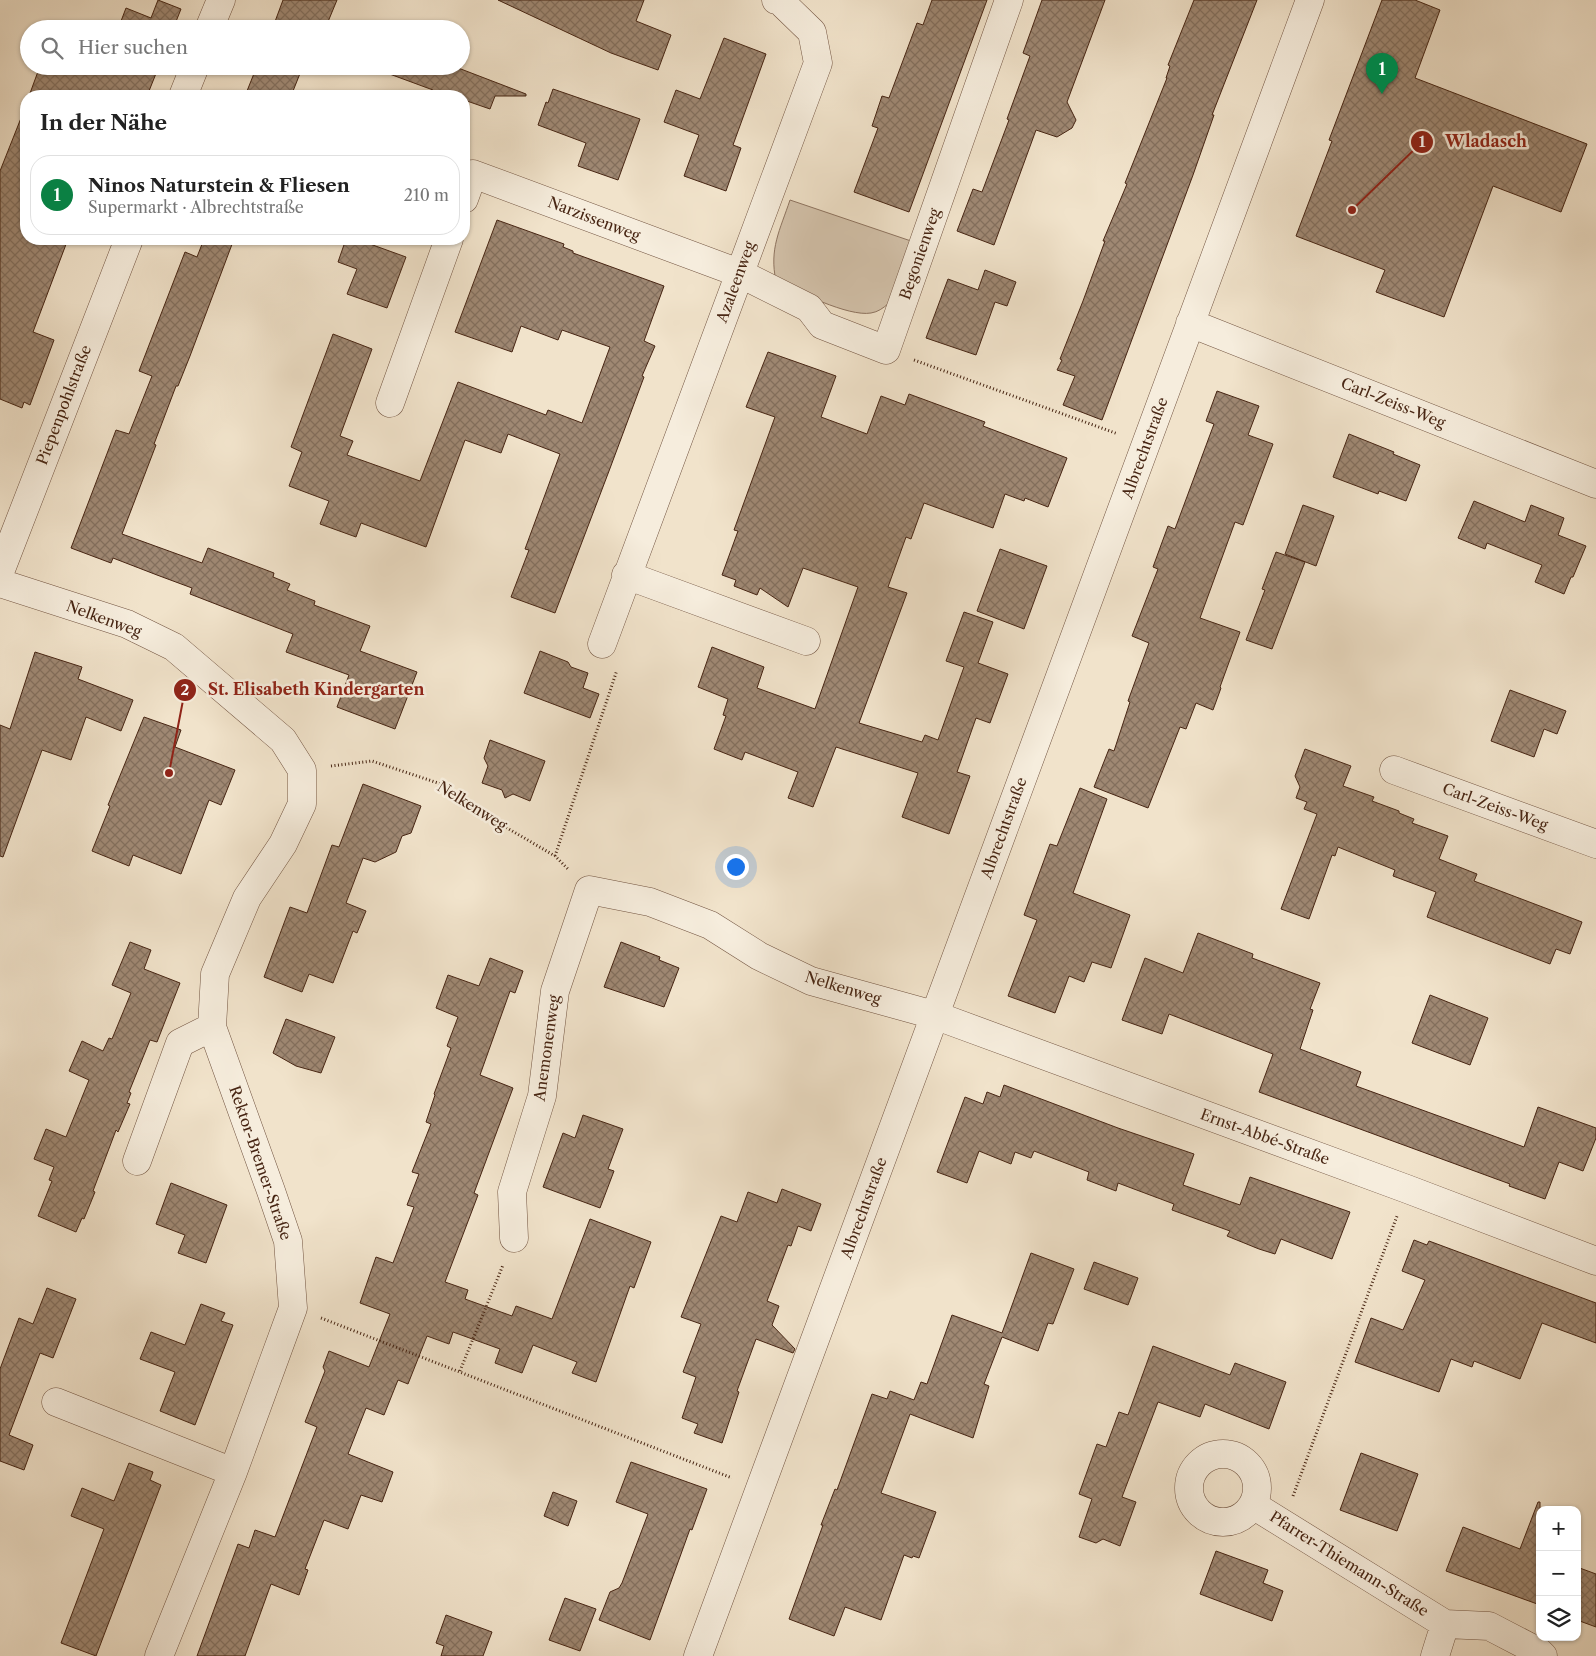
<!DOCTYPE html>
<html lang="de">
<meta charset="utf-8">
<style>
body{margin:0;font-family:"Libre Caslon Text",serif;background:#f6f6f6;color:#222}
.controls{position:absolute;right:15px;bottom:15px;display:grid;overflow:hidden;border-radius:10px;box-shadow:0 1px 4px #0004}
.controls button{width:45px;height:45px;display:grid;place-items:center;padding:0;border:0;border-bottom:1px solid #e0e0e0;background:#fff;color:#222;font:25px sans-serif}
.you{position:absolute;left:735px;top:866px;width:18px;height:18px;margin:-12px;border:4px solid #fff;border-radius:50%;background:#1a73e8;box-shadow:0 0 0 8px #1a73e833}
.badge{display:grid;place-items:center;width:32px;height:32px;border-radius:50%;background:#0b8043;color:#fff;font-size:16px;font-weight:700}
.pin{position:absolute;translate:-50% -41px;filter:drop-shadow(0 1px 2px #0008)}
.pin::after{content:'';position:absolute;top:26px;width:18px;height:15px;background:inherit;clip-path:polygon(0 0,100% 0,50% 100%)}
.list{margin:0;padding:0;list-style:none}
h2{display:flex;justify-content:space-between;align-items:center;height:65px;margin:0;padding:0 20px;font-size:21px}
h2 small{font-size:16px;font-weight:400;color:#767676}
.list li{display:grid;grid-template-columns:32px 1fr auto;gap:15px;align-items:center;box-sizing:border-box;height:80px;margin:0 10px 10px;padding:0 10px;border:1px solid #e0e0e0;border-radius:20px}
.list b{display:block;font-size:19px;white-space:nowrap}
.list p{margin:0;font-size:16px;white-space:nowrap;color:#767676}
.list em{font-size:16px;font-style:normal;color:#767676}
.icon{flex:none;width:28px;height:28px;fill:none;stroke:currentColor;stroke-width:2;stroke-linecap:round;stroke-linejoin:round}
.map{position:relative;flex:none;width:1596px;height:1656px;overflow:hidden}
.search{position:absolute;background:#fff;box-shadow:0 1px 4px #0004;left:20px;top:20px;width:450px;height:55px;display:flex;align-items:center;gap:12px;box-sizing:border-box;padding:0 18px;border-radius:28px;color:#767676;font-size:19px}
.panel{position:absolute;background:#fff;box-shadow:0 1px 4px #0004;left:20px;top:90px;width:450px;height:155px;border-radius:20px}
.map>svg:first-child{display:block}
.green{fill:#d4c3ac;stroke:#8e7460}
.building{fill:url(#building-cross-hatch);stroke:#472513}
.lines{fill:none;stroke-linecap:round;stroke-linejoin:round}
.minor-casing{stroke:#725441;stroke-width:29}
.path{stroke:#472513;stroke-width:3;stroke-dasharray:1 2.5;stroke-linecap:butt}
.minor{stroke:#f6eddd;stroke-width:28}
.labels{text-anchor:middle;stroke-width:5;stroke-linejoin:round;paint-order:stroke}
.street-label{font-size:15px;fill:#472513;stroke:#f6eddd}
.leader{fill:none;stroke:#8f2418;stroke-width:2}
.callout-dot{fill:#8f2418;stroke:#f6eddd;stroke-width:2}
.mark-label{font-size:15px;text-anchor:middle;font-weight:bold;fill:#fff}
.callout-label{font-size:16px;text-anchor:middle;font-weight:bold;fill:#8f2418;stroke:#f6eddd;stroke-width:5;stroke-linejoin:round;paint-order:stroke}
</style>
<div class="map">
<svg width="1596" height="1656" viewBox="0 0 1596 1656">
<defs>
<pattern id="building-cross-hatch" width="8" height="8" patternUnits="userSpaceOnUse" patternTransform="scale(1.25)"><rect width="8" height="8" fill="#9f8873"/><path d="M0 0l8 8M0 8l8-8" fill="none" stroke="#836f5d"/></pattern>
</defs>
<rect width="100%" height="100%" fill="#f1e3cb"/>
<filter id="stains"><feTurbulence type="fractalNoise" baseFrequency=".004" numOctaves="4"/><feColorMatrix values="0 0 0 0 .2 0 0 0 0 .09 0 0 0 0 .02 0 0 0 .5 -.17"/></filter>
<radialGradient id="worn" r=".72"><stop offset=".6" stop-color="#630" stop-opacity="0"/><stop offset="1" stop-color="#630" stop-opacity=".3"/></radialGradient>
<path class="green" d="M790,200L911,241L888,304C883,308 878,312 871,313C848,317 797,291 776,281C769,249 780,230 790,200Z"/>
<path class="building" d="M158,0L181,9L173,29H118L126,8L151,18Z
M283,0H337L325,29H278L273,27Z
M498,0H644L636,21L671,35L658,70L611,53Z
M932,0H987L909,212L854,192L878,128L872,126L882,96L889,98L917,23L923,25Z
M1042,0H1105L1067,102L1076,120L1072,128L1057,137L1036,130L994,245L957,231L973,189L982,192L1009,120L1007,119L1030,56L1023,53Z
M1194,0H1257L1212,115H1214L1193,175L1102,420L1063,405L1075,376L1057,370L1062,360L1060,359L1083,301L1105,241H1103L1127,184L1125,183L1167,78H1166L1170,66L1168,65Z
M1382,0H1415L1440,10L1415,78L1587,144L1561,212L1493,186L1444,317L1376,292L1385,270L1296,236L1332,141L1329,140Z
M724,38L766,54L733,145L741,148L726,191L684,176L699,135L664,122L676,90L700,99Z
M40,66H159L147,96H29Z
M257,66H303L291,96H245Z
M376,66H453L526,94V96H495L490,109L464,100V96H431L433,90L376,69Z
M553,89L640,119L618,180L578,166L586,143L538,125L546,102L548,103Z
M25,108L26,109V239H68L33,332L54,340L30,405L24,402L22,408L0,399V171Z
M497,220L564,244L563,247L573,251V253L664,286L644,341L655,346L642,376L644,377L609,471L555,613L511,597L529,550L525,549L560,454L508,434L501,453L465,440L426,547L361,523L356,537L320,524L329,501L289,486L302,452L291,447L333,334L372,349L340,436L353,441L347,455L420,481L458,382L546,415L548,410L582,423L610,347L562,330L558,340L521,326L512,352L455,332Z
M204,239H234L190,356L178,386H176L159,431L154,444L156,445L122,534L202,563L208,548L274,573L273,577L290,584L287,590L315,601L314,605L370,626L360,651L417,672L395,729L337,707L349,675L286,652L293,634L190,594L192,588L157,575L113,558L111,563L71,548L116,430L129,434L152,376L139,371L185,252L197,257Z
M346,239H372L370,244L406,257L387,308L347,294L357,269L338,262Z
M985,270L1016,282L1007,306L995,302L976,355L926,338L948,279L978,290Z
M768,352L836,376L821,417L867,434L881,396L905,405L909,394L985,422L983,426L1067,458L1048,507L1025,498L1024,501L1005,494L993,528L924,503L911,539L906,537L888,587L907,593L859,723L922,742L925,735L938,740L964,667L946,661L964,612L993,622L978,663L1008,674L990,723L976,718L957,772L970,776L949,834L902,817L918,773L836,747L813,807L788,798L798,772L745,752L742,760L714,749L726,716L723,715L728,699L698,687L712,647L764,667L757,688L815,709L858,587L803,568L788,607L760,588L757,595L734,586L736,580L722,575L738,531L734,530L775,417L746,407Z
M1217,391L1259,406L1248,435L1273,444L1243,525L1235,522L1200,618L1240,632L1220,687L1221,688L1213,710L1196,703L1186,729L1180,727L1148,808L1094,787L1109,749L1114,751L1130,702L1128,701L1149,643L1132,636L1158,569L1153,567L1168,526L1175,529L1214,424L1206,421Z
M1349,434L1394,452L1393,454L1420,465L1406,501L1379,491L1378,494L1333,477Z
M1474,501L1525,522L1531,505L1564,518L1558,535L1586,546L1573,577H1571L1564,594L1535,582L1542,565L1487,543L1485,549L1458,538Z
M1303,505L1334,516L1316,566L1285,554Z
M1000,549L1047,566L1024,629L977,611Z
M1276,552L1305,562L1272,649L1246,640L1265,590L1262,589Z
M540,651L568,662L571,667L588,673L583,688L599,694L590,718L524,693Z
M35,652L82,667L78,679L133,700L121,731L86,717L71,760L42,750L3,857L0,856V725L10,729Z
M1510,690L1566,711L1557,734L1544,729L1534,757L1491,741Z
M144,717L181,730L175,747L235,770L221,805L209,800L181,874L133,855L129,866L92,851L110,806L108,805Z
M490,740L545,761L530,801L513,794L505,798L502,790L482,783L488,766L484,758Z
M1305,749L1351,766L1343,786L1374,797L1372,801L1399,811V813L1414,819L1412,823L1448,836L1439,859L1477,874L1474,881L1582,922L1570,954L1556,949L1550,964L1427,917L1436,892L1393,876L1395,870L1338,847L1335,856L1332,855L1309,919L1281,909L1317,814L1304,809L1307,802L1296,798L1300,787L1295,776Z
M363,784L421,806L411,833L402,836L396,852L375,862L363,858L346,903L366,911L357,933L353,931L333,983L309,974L302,992L264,977L290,907L307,913L332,845L339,847Z
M1080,788L1107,799L1073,893L1130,915L1111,968L1092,962L1084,982L1069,976L1055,1013L1008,996L1037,920L1024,915L1050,844L1057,846Z
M1198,933L1253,954L1252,958L1320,983L1310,1009L1313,1010L1300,1049L1361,1072L1356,1086L1524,1147L1538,1107L1596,1128V1138L1583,1171L1559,1162L1545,1199L1509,1186L1510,1184L1259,1092L1273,1054L1169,1014L1162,1034L1122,1020L1145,958L1183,973Z
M130,942L151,950L144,969L180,983L157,1042L150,1040L129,1092L131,1093L127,1103L130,1104L118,1132L116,1130L93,1191L95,1192L84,1219L82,1218L76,1232L38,1216L52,1181L49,1180L54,1167L34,1159L46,1129L66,1137L89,1080L69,1071L82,1041L103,1051L109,1038L112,1039L131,993L112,985Z
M621,942L660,957L659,960L679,968L664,1007L604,987Z
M490,958L523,971L515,993L510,991L480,1075L513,1088L474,1193L478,1195L445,1282L468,1290L465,1299L512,1316L516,1306L552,1319L590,1219L651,1242L634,1288L630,1286L596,1382L572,1373L577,1362L533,1345L522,1373L495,1363L500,1349L453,1332L449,1344L427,1336L408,1384L398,1380L384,1415L366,1408L348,1454L393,1472L382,1502L361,1495L348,1529L324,1520L305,1569L308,1570L299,1595L271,1584L245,1656H197L238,1544L249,1548L255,1530L275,1537L317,1427L305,1422L325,1371L323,1367L329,1351L369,1367L390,1314L360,1303L376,1257L393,1263L414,1207L407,1205L419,1174L412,1172L431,1124L426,1122L435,1095L434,1094L451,1048L447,1046L458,1017L436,1008L448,975L479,986Z
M1430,995L1488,1018L1470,1065L1412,1043Z
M286,1019L335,1037L321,1073L296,1066L273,1053Z
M1004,1085L1118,1128L1194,1154L1183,1185L1240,1205L1250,1177L1350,1212L1332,1259L1281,1239L1275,1254L1259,1249L1227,1236L1230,1231L1172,1210L1174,1204L1118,1183L1116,1191L1087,1180L1089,1172L1034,1151L1031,1158L1015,1152L1011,1164L979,1151L967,1183L937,1172L965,1097L983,1104L987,1092L1000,1097Z
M583,1115L623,1129L608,1169L614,1171L600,1208L543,1187L563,1133L575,1138Z
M171,1183L227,1205L206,1263L178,1253L185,1235L156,1224Z
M782,1189L821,1204L811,1231L798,1226L791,1246L788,1245L767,1301L779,1306L772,1325L795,1349L793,1353L756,1339L737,1391L739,1392L722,1443L694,1433L698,1424L682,1418L696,1377L683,1372L701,1324L681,1317L721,1216L737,1222L748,1192L777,1203Z
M1414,1240L1427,1245L1429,1241L1596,1303V1343L1542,1323L1520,1379L1474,1361L1472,1367L1451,1359L1439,1392L1355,1362L1371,1318L1403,1330L1425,1280L1402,1271Z
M1031,1253L1074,1269L1053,1324L1048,1323L1038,1351L1002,1337L984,1384L989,1386L973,1438L910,1414L881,1493L936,1512L919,1558L913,1556L912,1558L904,1555L881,1620L845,1607L834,1636L789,1619L823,1525H821L835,1489L837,1490L872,1394L887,1399L890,1391L914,1400L921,1382L927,1384L952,1315L1002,1333Z
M1094,1262L1138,1278L1128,1305L1084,1289Z
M47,1288L76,1299L53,1358L40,1353L9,1435L33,1445L24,1470L0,1461V1369L19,1318L33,1324Z
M201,1304L225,1313L221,1321L233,1325L195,1425L160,1411L175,1372L140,1359L151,1332L185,1345Z
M1153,1346L1230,1375L1235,1363L1286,1382L1269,1429L1205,1404L1200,1417L1158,1402L1122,1497L1136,1502L1120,1546L1103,1539L1096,1543L1079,1537L1092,1499L1079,1494L1097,1444L1106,1447L1119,1412L1128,1415Z
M1361,1453L1418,1474L1397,1531L1340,1510Z
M631,1462L707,1489L692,1530L690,1529L650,1640L599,1620L610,1592L619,1588L622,1583L648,1514L616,1502Z
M129,1463L153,1472L150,1480L161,1485L96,1656L61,1643L104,1529L71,1516L82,1488L114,1501Z
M553,1492L577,1501L568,1526L544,1516Z
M1538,1502H1540V1605L1446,1571L1463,1527L1520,1549Z
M1216,1551L1268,1570L1263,1583L1283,1591L1272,1621L1200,1594Z
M1577,1567L1596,1574V1627L1577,1620Z
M565,1598L596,1609L580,1651L549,1640Z
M446,1615L492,1632L483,1656H441L444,1646L436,1643Z"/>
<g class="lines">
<defs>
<path id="minor" d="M209,29L221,0
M183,96L195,66
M464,199L473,174L739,273L809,308L822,325L886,350L1009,0
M1190,323L1596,484
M390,403L449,239
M0,572L129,239
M626,575L806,641
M0,583L127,624L174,647L283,740L302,770V804L283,844L247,898L215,974L212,1027L271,1191L288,1241L293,1308L233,1472L159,1656
M602,644L818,63L812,32L780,1L776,0
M1394,770L1596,844
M137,1161L180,1043L212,1027
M514,1238L512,1192L542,1096L555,991L589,890L650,902L710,925L759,956L811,981L934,1015L1407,1189L1596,1261
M56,1402L233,1472
M1189 1488a34 34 0 1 1 68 0a34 34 0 1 1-68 0Z
M1253,1505L1445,1624L1489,1626L1539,1652L1543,1656
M698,1656L1310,0
M1435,1656L1445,1624"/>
</defs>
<use href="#minor" class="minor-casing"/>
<path class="path" d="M914,360L1118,434
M331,766L372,761L444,785L490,818L555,856L569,870
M555,856L617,670
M321,1318L732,1478
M460,1371L503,1265
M1293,1496L1397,1216"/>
<use href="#minor" class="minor"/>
</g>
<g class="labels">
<g class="street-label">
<text transform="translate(594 219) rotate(21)" y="5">Narzissenweg</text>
<text transform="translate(920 254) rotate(-71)" y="5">Begonienweg</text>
<text transform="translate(736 282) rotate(-70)" y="5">Azaleenweg</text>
<text transform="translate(1393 403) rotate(22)" y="5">Carl-Zeiss-Weg</text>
<text transform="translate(64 405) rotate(-69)" y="5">Piepenpohlstraße</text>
<text transform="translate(1145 448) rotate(-70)" y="5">Albrechtstraße</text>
<text transform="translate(104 619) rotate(20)" y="5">Nelkenweg</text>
<text transform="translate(472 806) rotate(32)" y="5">Nelkenweg</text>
<text transform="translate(1495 807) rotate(20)" y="5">Carl-Zeiss-Weg</text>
<text transform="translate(1004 828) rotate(-70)" y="5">Albrechtstraße</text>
<text transform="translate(843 988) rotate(17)" y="5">Nelkenweg</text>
<text transform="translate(547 1048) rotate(-82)" y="5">Anemonenweg</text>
<text transform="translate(1265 1137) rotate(20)" y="5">Ernst-Abbé-Straße</text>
<text transform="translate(260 1163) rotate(71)" y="5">Rektor-Bremer-Straße</text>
<text transform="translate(864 1208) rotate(-70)" y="5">Albrechtstraße</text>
<text transform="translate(1349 1564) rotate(32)" y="5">Pfarrer-Thiemann-Straße</text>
</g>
</g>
<path class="leader" d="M1352 210L1422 142M169 773L185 690"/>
<g class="callout-dot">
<circle cx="1352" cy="210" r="5"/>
<circle cx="169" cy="773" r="5"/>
<circle cx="1422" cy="142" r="12"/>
<circle cx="185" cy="690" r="12"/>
</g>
<g class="mark-label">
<text x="1422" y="147">1</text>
<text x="185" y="695">2</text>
</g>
<g class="callout-label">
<text x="1486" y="147">Wladasch</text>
<text x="316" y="695">St. Elisabeth Kindergarten</text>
</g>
<rect width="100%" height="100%" filter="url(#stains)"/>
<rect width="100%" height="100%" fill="url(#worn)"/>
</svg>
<div class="controls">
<button>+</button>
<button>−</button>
<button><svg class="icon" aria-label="layers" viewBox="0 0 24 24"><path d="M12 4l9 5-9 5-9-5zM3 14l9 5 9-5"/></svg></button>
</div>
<div class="you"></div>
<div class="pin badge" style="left:1382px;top:94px">1</div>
<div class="search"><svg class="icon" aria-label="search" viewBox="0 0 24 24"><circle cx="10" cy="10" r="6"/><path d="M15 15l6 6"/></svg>Hier suchen</div>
<section class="panel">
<h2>In der Nähe<small></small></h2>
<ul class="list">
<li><span class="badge">1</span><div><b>Ninos Naturstein &amp; Fliesen</b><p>Supermarkt · Albrechtstraße</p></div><em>210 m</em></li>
</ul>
</section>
</div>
